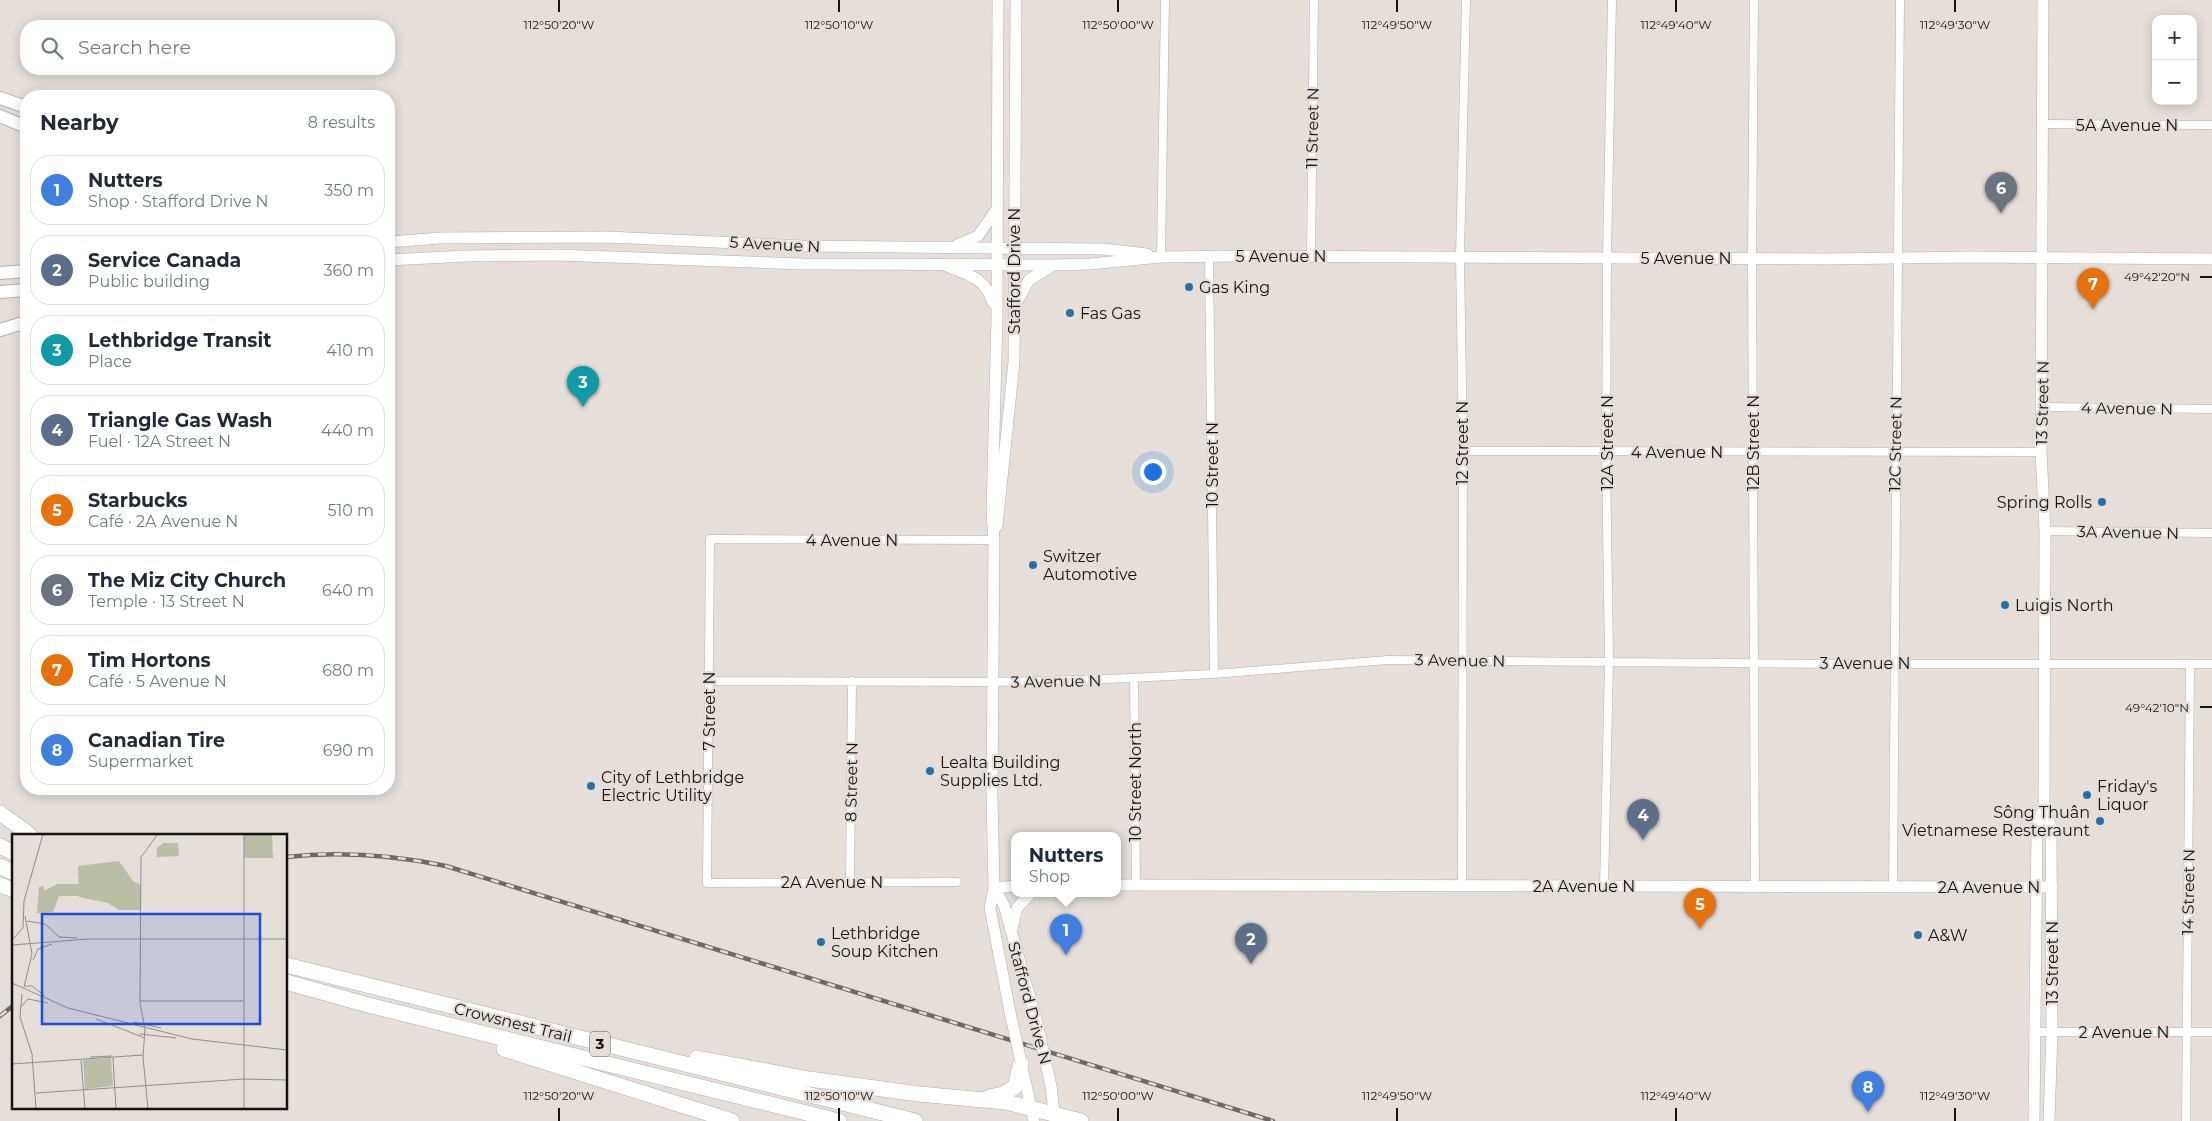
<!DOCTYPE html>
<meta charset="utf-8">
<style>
body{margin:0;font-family:Montserrat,sans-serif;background:#f6f6f7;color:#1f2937}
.controls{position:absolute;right:15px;top:15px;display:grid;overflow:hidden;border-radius:10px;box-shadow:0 2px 12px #0003}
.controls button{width:45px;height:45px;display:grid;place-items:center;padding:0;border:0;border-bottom:1px solid #e0e1e3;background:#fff;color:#1f2937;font:25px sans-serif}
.you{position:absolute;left:1152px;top:471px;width:18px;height:18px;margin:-12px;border:4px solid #fff;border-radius:50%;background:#1a73e8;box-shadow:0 0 0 8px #1a73e833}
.badge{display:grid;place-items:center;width:32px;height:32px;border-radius:50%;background:#0f766e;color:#fff;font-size:16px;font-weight:700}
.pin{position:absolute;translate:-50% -41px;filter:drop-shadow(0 1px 2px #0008)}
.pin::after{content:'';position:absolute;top:26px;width:18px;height:15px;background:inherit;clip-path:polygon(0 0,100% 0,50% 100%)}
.popup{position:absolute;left:1011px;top:832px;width:110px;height:65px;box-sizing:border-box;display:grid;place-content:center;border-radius:10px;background:#fff;filter:drop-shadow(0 1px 4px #0005);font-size:16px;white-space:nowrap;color:#747a83}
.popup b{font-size:19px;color:#1f2937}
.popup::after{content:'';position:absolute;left:50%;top:100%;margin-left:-10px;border:10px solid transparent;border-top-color:#fff}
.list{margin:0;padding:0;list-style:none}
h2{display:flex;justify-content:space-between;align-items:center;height:65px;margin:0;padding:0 20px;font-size:21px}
h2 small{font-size:16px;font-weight:400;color:#747a83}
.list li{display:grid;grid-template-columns:32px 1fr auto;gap:15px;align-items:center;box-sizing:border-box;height:70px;margin:0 10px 10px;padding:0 10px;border:1px solid #e0e1e3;border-radius:20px}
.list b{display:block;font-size:19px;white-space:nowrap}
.list p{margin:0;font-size:16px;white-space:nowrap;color:#747a83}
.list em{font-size:16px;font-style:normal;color:#747a83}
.icon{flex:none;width:28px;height:28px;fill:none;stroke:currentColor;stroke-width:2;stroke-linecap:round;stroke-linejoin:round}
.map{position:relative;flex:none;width:2212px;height:1121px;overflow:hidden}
.search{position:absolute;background:#fff;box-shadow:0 2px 12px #0003;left:20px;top:20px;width:375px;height:55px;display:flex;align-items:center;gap:12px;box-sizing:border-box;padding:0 18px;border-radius:20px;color:#747a83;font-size:19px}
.panel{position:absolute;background:#fff;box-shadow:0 2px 12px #0003;left:20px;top:90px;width:375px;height:705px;border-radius:20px}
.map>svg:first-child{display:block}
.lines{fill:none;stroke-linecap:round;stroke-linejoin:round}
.street-casing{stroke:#b5aea9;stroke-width:9}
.secondary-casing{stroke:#b5aea9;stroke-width:12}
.primary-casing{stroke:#b5aea9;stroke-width:14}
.highway-casing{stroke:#b5aea9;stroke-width:16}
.street{stroke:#fff;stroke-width:8}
.secondary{stroke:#fff;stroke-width:11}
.primary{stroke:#fff;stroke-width:12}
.highway{stroke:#fff;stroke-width:15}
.rail-casing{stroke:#6d6965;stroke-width:4.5}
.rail{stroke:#e5ded9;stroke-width:2.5;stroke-dasharray:8;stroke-linecap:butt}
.secondary-bridge-casing{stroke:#b5aea9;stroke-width:12;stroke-linecap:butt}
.secondary-bridge{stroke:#fff;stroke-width:11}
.ticks{fill:none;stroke:#151311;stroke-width:2}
.poi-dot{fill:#2770a4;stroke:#e5ded9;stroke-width:2}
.labels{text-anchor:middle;stroke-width:4.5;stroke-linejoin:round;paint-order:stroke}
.shield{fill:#e5ded9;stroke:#53504d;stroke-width:1}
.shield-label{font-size:15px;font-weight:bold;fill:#151311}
.street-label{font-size:16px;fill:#151311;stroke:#e5ded9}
.poi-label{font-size:16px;fill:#151311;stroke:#e5ded9;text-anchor:start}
.inset-road{fill:none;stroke:#928d89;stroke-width:1}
.view{fill:#1d4ed8;fill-opacity:0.15;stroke:#1d4ed8;stroke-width:2.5}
.inset-edge{fill:none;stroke:#151311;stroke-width:2.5}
.ticks-label{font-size:12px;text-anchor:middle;fill:#151311;stroke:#e5ded9;stroke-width:4.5;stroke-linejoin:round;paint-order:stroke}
</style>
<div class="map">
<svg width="2212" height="1121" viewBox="0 0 2212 1121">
<rect width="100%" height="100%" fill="#e5ded9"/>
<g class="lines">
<defs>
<path id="street" d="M1754,0L1752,259L1755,886
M2043,124L2212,125
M1209,256L1214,674
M1311,256L1314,0
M1161,257L1165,0
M2042,407L2212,409
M1463,451L2041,452
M2045,531L2212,533
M1134,678L1136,885
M709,681L994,682L1107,679L1214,674L1388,660L1827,664H2212
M850,882L852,681
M957,882L707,883L710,539L994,540
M1462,886L1463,451L1460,257L1466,0
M1604,887L1609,661L1606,452L1607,258L1612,0
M1893,887L1900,0
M2035,1032H2212
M2186,1121L2190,664"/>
<path id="secondary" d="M998,0L997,317L992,512L994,540L992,795L994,888L990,908L1010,1012
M2043,0L2041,452L2045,531L2044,807L2051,827L2052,1032L2049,1121
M389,242L441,238L608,237L802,246L1103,249L1147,254
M957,245L978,236L998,207
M389,260L466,256L557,255L803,264L1053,265L1090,264L1161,257L1238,256L1827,259L1969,257L2212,259
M946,266C969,275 985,277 993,303
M1014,307L1029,280L1053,265
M997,526L1014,362L1016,0
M1117,885L2052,887
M994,888L1004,905L1036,1019
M994,888L1015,886
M1012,929L1017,908L1030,894
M1022,1067L1034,1121
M1051,1086L1055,1121
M2034,1121L2037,826L2044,807"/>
<path id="primary" d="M0,98L26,107
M0,116L26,127
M0,273L26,271
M0,292L26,290
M0,330L26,322"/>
<path id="highway" d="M0,813L30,835
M0,846L14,853
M0,866L14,873
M0,885L14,890
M286,965L915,1121
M286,982L368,1005L839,1121
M504,1049L732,1121
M697,1058L809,1079L919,1094L1006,1102L1081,1121
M989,1097L1003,1094L1015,1087L1021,1062"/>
</defs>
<use href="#street" class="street-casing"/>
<use href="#secondary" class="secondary-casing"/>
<use href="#primary" class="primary-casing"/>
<use href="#highway" class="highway-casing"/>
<use href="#street" class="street"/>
<use href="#secondary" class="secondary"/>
<use href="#primary" class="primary"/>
<use href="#highway" class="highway"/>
<defs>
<path id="rail" d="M286,857C341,851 392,855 446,866L1273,1121
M0,1016L14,1005"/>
</defs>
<use href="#rail" class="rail-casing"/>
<use href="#rail" class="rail"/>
<defs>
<path id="secondary-bridge" d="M1010,1012L1021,1062
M1036,1019L1051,1086"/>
</defs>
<use href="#secondary-bridge" class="secondary-bridge-casing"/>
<use href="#secondary-bridge" class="secondary-bridge"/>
</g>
<path class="ticks" d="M559,0V12M839,0V12M1118,0V12M1397,0V12M1676,0V12M1955,0V12M2200,277H2212M2200,707H2212M559,1108V1121M839,1108V1121M1118,1108V1121M1397,1108V1121M1676,1108V1121M1955,1108V1121"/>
<g class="poi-dot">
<circle cx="1189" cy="287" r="5"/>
<circle cx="1070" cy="313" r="5"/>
<circle cx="2102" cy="502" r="5"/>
<circle cx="1033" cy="565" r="5"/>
<circle cx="2005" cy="605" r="5"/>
<circle cx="930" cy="771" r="5"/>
<circle cx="591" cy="786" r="5"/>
<circle cx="2087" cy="795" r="5"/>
<circle cx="2100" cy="821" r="5"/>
<circle cx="1918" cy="935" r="5"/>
<circle cx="821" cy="942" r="5"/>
</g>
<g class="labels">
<rect class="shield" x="590" y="1031.5" width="20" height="25" rx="4"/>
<g class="shield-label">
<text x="600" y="1049">3</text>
</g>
<g class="street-label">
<text x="2127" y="131">5A Avenue N</text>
<text transform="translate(1312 128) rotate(-89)" y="6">11 Street N</text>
<text transform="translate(775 244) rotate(3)" y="6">5 Avenue N</text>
<text x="1281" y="262">5 Avenue N</text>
<text x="1686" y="264">5 Avenue N</text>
<text transform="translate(1014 271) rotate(-90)" y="6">Stafford Drive N</text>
<text transform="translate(2042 403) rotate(-89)" y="6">13 Street N</text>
<text transform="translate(2127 408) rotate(1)" y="6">4 Avenue N</text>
<text transform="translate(1462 443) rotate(-90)" y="6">12 Street N</text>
<text transform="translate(1607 443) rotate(-90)" y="6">12A Street N</text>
<text transform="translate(1753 443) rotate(-90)" y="6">12B Street N</text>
<text transform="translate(1895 444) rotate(-89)" y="6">12C Street N</text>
<text x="1677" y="458">4 Avenue N</text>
<text transform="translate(1212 465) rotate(-90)" y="6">10 Street N</text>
<text transform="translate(2128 532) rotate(1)" y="6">3A Avenue N</text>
<text x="852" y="546">4 Avenue N</text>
<text transform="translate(1460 660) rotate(1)" y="6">3 Avenue N</text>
<text x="1865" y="669">3 Avenue N</text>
<text transform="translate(1056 681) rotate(-1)" y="6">3 Avenue N</text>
<text transform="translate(709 711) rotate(-90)" y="6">7 Street N</text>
<text transform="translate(851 782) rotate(-89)" y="6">8 Street N</text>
<text transform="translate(1135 782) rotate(-90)" y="6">10 Street North</text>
<text x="832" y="888">2A Avenue N</text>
<text x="1584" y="892">2A Avenue N</text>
<text x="1989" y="893">2A Avenue N</text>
<text transform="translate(2188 892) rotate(-89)" y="6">14 Street N</text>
<text transform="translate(2052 963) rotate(-90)" y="6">13 Street N</text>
<text transform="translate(1030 1003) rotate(75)" y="6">Stafford Drive N</text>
<text transform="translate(513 1022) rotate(14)" y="6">Crowsnest Trail</text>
<text x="2124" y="1038">2 Avenue N</text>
</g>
<g class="poi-label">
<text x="1199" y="293">Gas King</text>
<text x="1080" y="319">Fas Gas</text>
<text x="2092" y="508" text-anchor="end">Spring Rolls</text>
<text x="1043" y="562">Switzer<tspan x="1043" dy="18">Automotive</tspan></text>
<text x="2015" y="611">Luigis North</text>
<text x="940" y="768">Lealta Building<tspan x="940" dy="18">Supplies Ltd.</tspan></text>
<text x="601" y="783">City of Lethbridge<tspan x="601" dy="18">Electric Utility</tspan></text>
<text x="2097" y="792">Friday's<tspan x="2097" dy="18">Liquor</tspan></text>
<text x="2090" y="818" text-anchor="end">Sông Thuân<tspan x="2090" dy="18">Vietnamese Resteraunt</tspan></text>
<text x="831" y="939">Lethbridge<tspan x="831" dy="18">Soup Kitchen</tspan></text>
<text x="1928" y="941">A&amp;W</text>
</g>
</g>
<g transform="translate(12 834)">
<rect width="275" height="275" fill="#e5ded9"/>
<path d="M45,50H67V62H47L41,78L25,79L27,53L32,52V57Z" fill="#b9bea4"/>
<path d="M232,0H260L261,24H232ZM151,9H166L167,22L145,23V14ZM107,27L121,47L129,51V76H107L96,69L67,63L66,32ZM99,224L101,252L73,255L71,226Z" fill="#b9bea4"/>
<path d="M101,31L105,43L102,49L89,50L86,37L73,35ZM104,48L115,55L124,52V60L117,58V61L103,63ZM86 59a7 7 0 1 1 14 0a7 7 0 1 1-14 0ZM113,63L125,62L124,74L114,71L106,74V65L113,68Z" fill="#b9bea4"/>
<path class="inset-road" d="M232,0V275M12,67L31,0M15,87L33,90L47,103L65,104M0,106L11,94L12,67M0,111L76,105H275M21,126L26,115L40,110M0,149L56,174L180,205L275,216M13,152H20L33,162M12,153L20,120L13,82M10,160L8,183L20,220L24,275M128,167H231M9,173L16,165L36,169M84,185L133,204M121,188L149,194M128,200L164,204M78,223L100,222M101,224L104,275M69,226L73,275M0,230L131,221M24,259L232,245L275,246M136,275L131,223L133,195L128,169L129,23L146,0"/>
<path class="view" d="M30,80H248V190H30Z"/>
<rect width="275" height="275" class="inset-edge"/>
</g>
<g class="ticks-label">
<text x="559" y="29">112°50'20"W</text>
<text x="839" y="29">112°50'10"W</text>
<text x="1118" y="29">112°50'00"W</text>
<text x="1397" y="29">112°49'50"W</text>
<text x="1676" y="29">112°49'40"W</text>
<text x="1955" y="29">112°49'30"W</text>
<text x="2157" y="281">49°42'20"N</text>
<text x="2157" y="712">49°42'10"N</text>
<text x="559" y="1100">112°50'20"W</text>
<text x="839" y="1100">112°50'10"W</text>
<text x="1118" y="1100">112°50'00"W</text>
<text x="1397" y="1100">112°49'50"W</text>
<text x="1676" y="1100">112°49'40"W</text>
<text x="1955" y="1100">112°49'30"W</text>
</g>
</svg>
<div class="controls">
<button>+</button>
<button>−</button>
</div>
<div class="you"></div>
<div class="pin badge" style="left:1066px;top:955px;background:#3f7fe0">1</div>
<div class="popup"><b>Nutters</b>Shop</div>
<div class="pin badge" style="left:1251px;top:964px;background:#5c6f8a">2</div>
<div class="pin badge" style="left:583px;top:407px;background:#0f9aa8">3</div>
<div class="pin badge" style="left:1643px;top:840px;background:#5c6f8a">4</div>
<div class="pin badge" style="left:1700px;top:929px;background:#e8710a">5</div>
<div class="pin badge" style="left:2001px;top:213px;background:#6b7280">6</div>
<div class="pin badge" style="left:2093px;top:309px;background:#e8710a">7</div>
<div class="pin badge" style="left:1868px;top:1112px;background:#3f7fe0">8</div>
<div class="search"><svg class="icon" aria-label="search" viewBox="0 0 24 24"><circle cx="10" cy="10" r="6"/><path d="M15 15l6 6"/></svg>Search here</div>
<section class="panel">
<h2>Nearby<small>8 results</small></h2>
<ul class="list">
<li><span class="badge" style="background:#3f7fe0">1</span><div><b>Nutters</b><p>Shop · Stafford Drive N</p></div><em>350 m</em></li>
<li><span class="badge" style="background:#5c6f8a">2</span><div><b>Service Canada</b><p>Public building</p></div><em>360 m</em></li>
<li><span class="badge" style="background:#0f9aa8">3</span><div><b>Lethbridge Transit</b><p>Place</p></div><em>410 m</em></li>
<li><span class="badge" style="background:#5c6f8a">4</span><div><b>Triangle Gas Wash</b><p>Fuel · 12A Street N</p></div><em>440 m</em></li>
<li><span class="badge" style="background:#e8710a">5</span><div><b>Starbucks</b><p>Café · 2A Avenue N</p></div><em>510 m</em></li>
<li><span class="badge" style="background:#6b7280">6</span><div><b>The Miz City Church</b><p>Temple · 13 Street N</p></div><em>640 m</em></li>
<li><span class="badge" style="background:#e8710a">7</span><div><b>Tim Hortons</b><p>Café · 5 Avenue N</p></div><em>680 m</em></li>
<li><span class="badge" style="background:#3f7fe0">8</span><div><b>Canadian Tire</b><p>Supermarket</p></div><em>690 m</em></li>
</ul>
</section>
</div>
